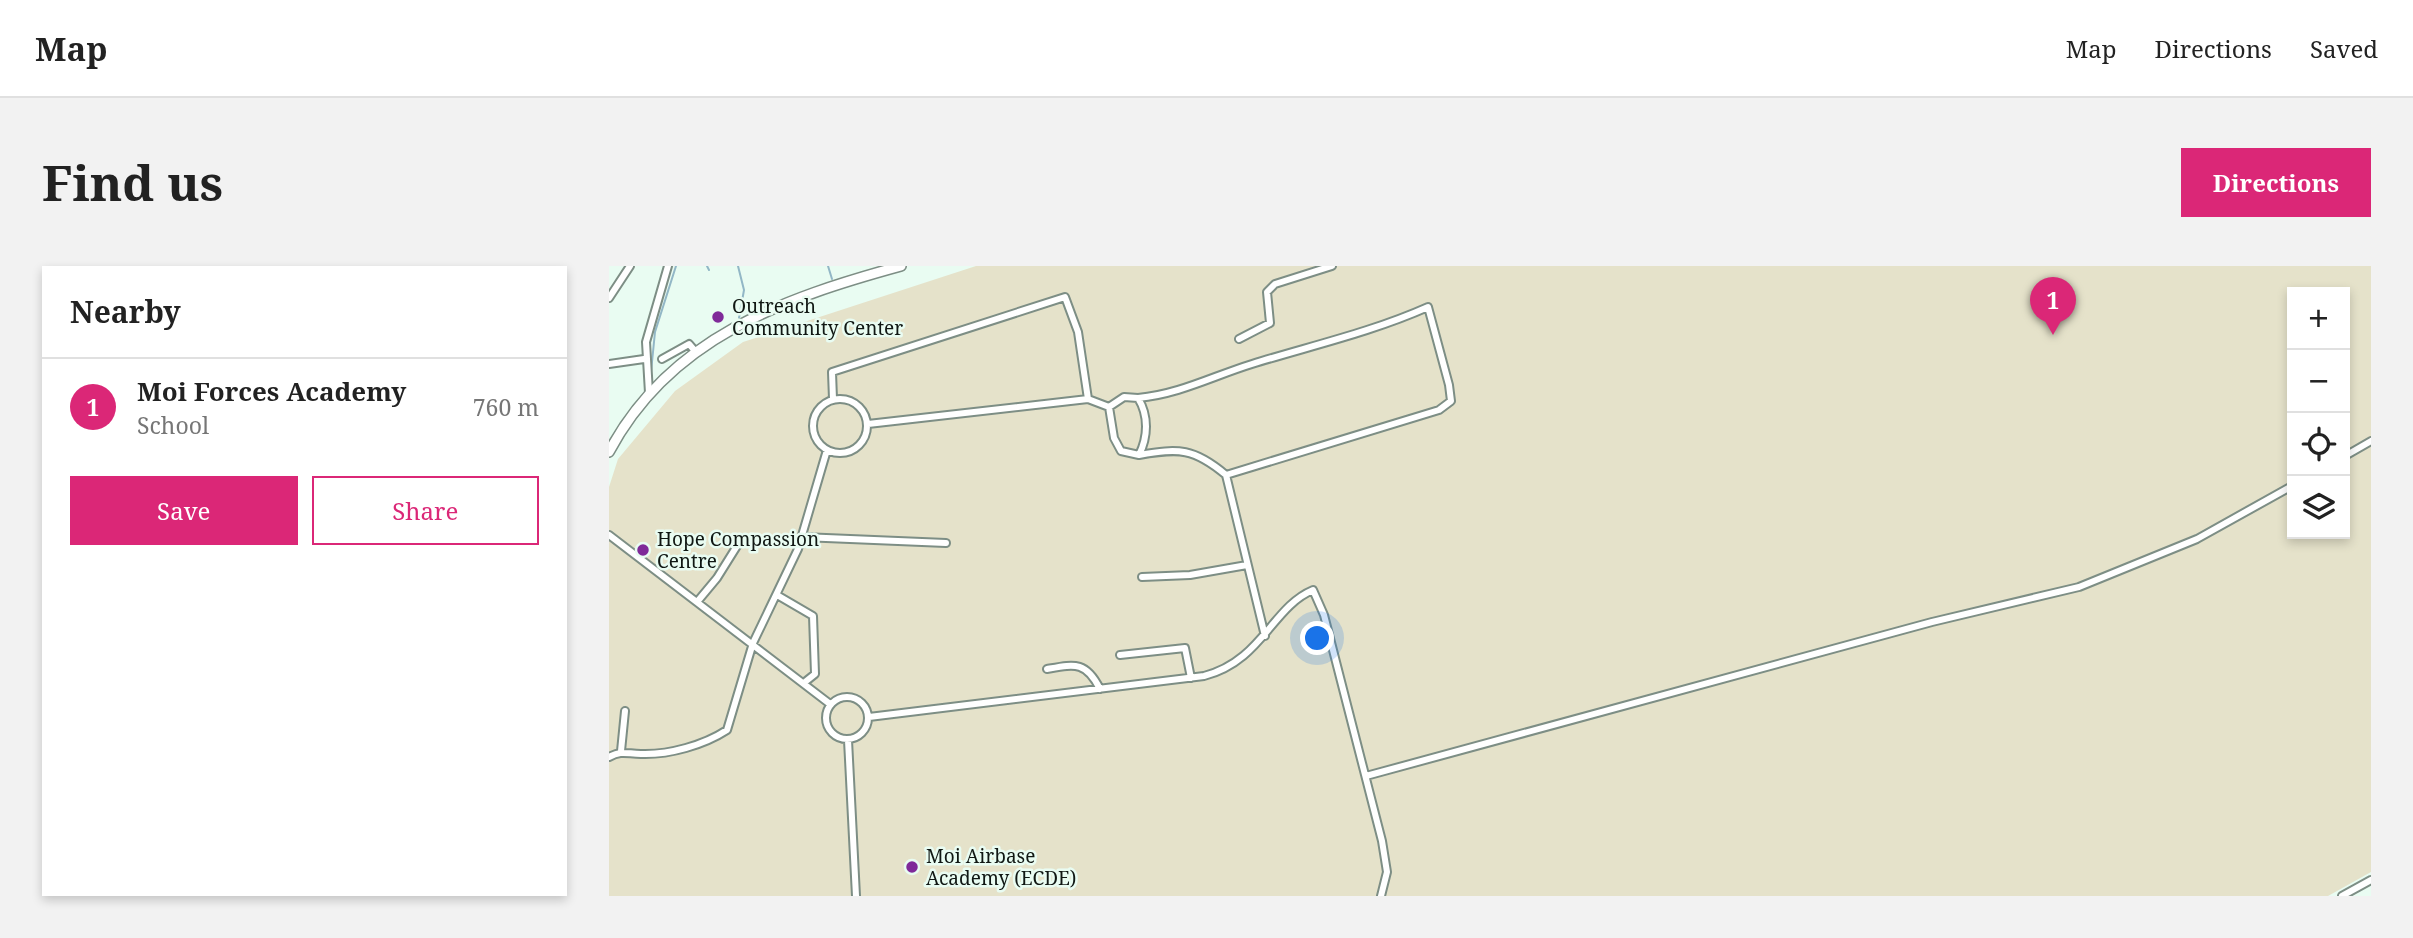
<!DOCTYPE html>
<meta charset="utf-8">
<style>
body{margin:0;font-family:"Noto Serif",serif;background:#f2f2f2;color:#222}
.controls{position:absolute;right:21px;top:21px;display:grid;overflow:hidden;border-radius:0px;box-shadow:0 4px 10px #0003}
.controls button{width:63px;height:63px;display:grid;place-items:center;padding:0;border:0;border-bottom:2px solid #e0e0e0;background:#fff;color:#222;font:35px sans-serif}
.you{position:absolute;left:709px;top:373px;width:24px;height:24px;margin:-18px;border:5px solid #fff;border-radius:50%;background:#1a73e8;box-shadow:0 0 0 10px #1a73e833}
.badge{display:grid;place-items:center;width:46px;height:46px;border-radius:50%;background:#db2777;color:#fff;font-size:23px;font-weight:700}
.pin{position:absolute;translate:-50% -58px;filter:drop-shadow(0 2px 4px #0008)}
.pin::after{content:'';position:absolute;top:37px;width:24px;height:21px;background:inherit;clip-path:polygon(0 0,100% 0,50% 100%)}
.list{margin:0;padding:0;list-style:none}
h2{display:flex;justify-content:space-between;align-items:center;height:91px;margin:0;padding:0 28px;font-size:30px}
h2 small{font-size:23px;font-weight:400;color:#767676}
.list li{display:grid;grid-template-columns:46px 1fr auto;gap:21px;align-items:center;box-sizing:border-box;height:98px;padding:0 28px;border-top:2px solid #e0e0e0}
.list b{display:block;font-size:26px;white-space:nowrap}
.list p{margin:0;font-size:23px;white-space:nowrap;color:#767676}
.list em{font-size:23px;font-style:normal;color:#767676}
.actions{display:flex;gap:14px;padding:21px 28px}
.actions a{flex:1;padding:16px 0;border:2px solid #db2777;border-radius:0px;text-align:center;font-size:24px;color:#db2777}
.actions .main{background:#db2777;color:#fff}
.icon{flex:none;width:38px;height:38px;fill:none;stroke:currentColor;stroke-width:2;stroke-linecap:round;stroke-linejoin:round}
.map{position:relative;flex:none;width:1762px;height:630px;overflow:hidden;border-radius:0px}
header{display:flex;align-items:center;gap:42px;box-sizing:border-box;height:98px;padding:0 35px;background:#fff;border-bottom:2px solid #e0e0e0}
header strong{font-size:33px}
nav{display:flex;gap:38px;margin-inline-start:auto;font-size:24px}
.intro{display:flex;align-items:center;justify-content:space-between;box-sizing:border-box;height:168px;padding:0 42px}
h1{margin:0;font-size:49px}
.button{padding:18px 32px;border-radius:0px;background:#db2777;color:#fff;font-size:24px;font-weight:700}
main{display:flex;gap:42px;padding:0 42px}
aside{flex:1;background:#fff;border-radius:0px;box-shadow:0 4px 10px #0003}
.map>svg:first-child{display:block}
.green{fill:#e5e2ca;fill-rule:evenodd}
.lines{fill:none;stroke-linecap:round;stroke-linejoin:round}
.stream{stroke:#92b7c6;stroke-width:2}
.minor-casing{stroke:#7d8e85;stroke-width:10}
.secondary-casing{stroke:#7d8e85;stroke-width:12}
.minor{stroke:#fff;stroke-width:6}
.secondary{stroke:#fff;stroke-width:9}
.poi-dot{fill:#7f2a99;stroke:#e9fcf2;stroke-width:2.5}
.labels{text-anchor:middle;stroke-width:5;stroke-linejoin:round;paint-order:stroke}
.poi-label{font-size:19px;fill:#101713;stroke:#e9fcf2;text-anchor:start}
</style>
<header>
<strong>Map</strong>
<nav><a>Map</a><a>Directions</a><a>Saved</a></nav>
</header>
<div class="intro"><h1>Find us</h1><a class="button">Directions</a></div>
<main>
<aside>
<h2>Nearby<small></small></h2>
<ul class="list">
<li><span class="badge">1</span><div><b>Moi Forces Academy</b><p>School</p></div><em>760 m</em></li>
</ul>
<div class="actions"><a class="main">Save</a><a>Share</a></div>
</aside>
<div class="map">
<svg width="1762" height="630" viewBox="0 0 1762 630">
<rect width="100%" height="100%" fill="#e9fcf2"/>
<path class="green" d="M367,0H1762V606L1719,630H0V221L9,193L66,125L134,76ZM1683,26H1736V268H1683Z"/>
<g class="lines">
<path class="stream" d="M98,0L100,4
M129,0L135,24L130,52
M219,0L223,13
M42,106L46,66L67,0"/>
<defs>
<path id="minor" d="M0,32L21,0
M630,73L661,57L658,26L666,18L723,0
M53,93L80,78L86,85
M0,98L35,93
M40,127L37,76L59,0
M515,131L529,132C540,150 539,171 530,189L512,185L505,172L500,141Z
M529,132C571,128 604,110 643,98C701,80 763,66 819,41L840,119L842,135L830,144L617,209C585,182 570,182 530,189
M204 160a27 27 0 1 1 54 0a27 27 0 1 1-54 0Z
M224,133L223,106L456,31L469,66L479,133L259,158
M479,133L500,141
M1736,190L1762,175
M617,209L656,370
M0,269L221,438
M193,271L337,277
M533,311L581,309L638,299
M168,329L204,350L206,408L196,416
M88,336L108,312L133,272
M511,389L576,382L582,412
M438,403C466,398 477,395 491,423
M217 452a21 21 0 1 1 42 0a21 21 0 1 1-42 0Z
M260,451L595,410C653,395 663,341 704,324L715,349L773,575L778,606L772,630
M239,474L247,630
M12,485L16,445
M0,491C13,484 18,488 32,488C60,489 95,479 118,464L144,377L189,283L218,184
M757,510L1323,356L1470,321L1588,273L1683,220
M1733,630L1762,614"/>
<path id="secondary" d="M0,186C60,72 175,32 292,0"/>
</defs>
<use href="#minor" class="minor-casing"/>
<use href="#secondary" class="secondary-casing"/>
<use href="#minor" class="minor"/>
<use href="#secondary" class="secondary"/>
</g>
<g class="poi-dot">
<circle cx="109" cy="51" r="7"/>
<circle cx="34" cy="284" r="7"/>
<circle cx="303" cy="601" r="7"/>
</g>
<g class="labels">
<g class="poi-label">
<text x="123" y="47">Outreach<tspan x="123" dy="22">Community Center</tspan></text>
<text x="48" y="280">Hope Compassion<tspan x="48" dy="22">Centre</tspan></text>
<text x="317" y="597">Moi Airbase<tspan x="317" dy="22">Academy (ECDE)</tspan></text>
</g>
</g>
</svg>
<div class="controls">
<button>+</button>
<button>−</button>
<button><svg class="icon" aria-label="locate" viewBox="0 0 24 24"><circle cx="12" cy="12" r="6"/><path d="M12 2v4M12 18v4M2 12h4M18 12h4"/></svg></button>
<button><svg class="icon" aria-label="layers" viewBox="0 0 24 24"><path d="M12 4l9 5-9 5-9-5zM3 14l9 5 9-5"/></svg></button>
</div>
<div class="you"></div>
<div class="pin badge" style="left:1444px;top:69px">1</div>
</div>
</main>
